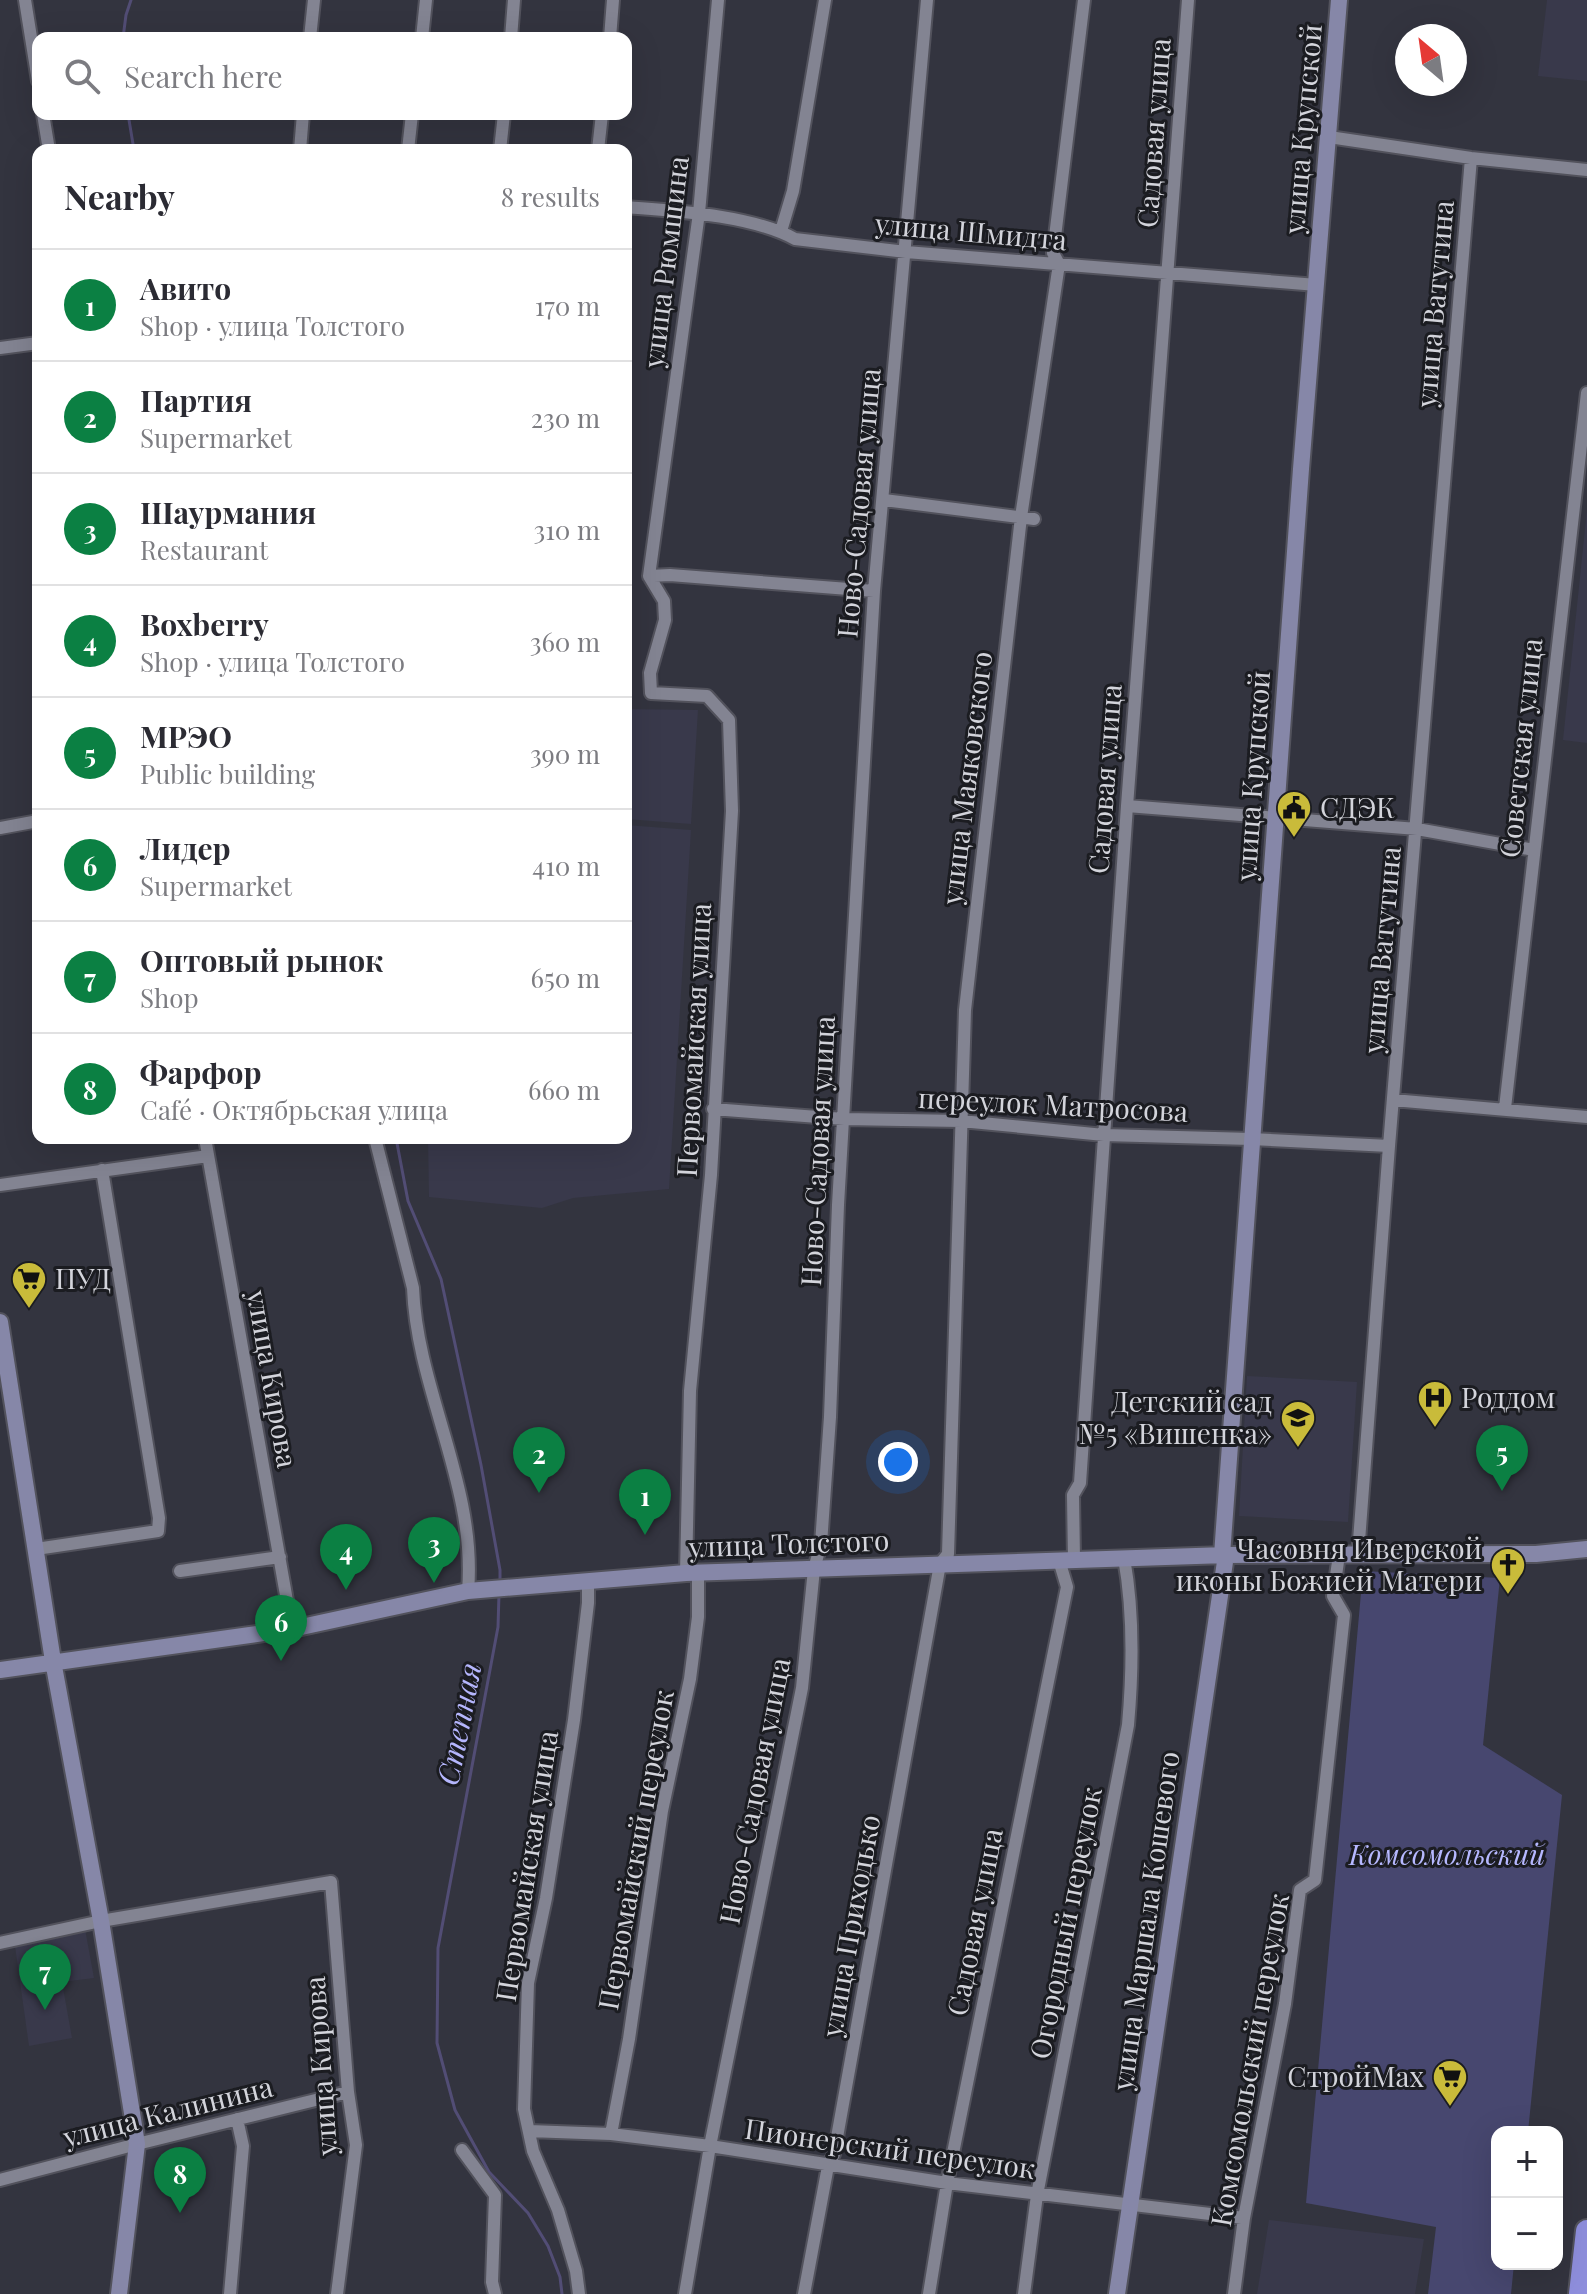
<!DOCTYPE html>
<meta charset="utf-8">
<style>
body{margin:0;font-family:"Playfair Display",serif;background:#f2f2f3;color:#2b2b33}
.controls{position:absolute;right:24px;bottom:24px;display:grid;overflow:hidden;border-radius:16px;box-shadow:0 8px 32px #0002}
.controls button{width:72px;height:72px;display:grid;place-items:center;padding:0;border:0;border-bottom:2px solid #e1e1e2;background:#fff;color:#2b2b33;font:40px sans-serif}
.compass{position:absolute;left:1395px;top:24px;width:72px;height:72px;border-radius:50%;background:#fff;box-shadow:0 8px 32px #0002;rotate:331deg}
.you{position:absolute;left:898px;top:1462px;width:28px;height:28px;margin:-20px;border:6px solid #fff;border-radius:50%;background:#1a73e8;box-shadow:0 0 0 12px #1a73e833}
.badge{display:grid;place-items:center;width:52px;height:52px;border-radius:50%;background:#0b8043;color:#fff;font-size:26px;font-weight:700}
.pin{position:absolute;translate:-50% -66px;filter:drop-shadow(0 2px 4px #0008)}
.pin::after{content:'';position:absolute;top:42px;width:28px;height:24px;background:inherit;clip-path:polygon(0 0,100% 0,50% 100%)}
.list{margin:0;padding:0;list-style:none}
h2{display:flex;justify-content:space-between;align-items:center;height:104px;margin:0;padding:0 32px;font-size:34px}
h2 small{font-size:26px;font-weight:400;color:#7c7c81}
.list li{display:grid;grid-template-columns:52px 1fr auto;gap:24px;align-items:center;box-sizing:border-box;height:112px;padding:0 32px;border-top:2px solid #e1e1e2}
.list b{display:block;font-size:30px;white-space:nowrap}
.list p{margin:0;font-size:26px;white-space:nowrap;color:#7c7c81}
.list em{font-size:26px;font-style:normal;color:#7c7c81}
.icon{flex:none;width:44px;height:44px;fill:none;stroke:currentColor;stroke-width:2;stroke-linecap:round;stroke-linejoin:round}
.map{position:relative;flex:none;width:1587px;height:2294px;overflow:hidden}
.search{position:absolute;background:#fff;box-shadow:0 8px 32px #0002;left:32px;top:32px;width:600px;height:88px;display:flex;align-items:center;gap:20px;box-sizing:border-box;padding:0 28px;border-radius:16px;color:#7c7c81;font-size:30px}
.panel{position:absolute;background:#fff;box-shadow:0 8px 32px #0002;left:32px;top:144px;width:600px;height:1000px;border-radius:16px}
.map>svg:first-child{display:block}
.built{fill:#39394b}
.green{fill:#47476f}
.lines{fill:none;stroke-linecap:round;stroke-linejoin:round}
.stream{stroke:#524d75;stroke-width:3}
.street-casing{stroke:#52525c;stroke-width:16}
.secondary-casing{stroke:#52525c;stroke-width:20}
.highway-casing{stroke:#52525c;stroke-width:26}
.street{stroke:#838492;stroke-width:12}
.secondary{stroke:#8687a8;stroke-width:16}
.highway{stroke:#8e8edc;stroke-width:22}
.labels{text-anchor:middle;stroke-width:6;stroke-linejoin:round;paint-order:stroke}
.street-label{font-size:28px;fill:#d3d4db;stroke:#1b1c21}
.poi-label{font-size:28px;fill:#d3d4db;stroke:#1b1c21;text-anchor:start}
.park-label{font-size:28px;font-style:italic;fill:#b6b8ff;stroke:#1b1c21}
.water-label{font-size:30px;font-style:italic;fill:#b5b6fd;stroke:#1b1c21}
</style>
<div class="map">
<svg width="1587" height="2294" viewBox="0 0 1587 2294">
<rect width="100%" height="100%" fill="#33343f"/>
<path class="built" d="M1547,0H1587V81L1538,76Z
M1587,510V743L1563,740Z
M626,709L698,710L691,824L626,819Z
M626,825L691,830L669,1189L573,1198L542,1208L429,1197L428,1138H626Z
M1247,1376L1357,1382L1348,1522L1239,1516Z
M85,1929L94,1978L62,1982L72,2038L29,2046L15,1946Z
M1269,2220L1424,2239L1415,2294H1257Z"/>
<path class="green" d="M1363,1571L1500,1578L1483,1745L1562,1795L1528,2132H1497V2264H1514L1511,2294H1428L1436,2227L1306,2203Z"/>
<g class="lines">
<path class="stream" d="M123,38L126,15L131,0
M128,114L134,150
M396,1138L408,1201L441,1279L481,1465L500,1570V1582
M499,1594L498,1627L438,1948L437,2043L455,2110L489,2172L528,2213L548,2246L560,2277L562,2294"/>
<defs>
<path id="street" d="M25,0L38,81
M310,38L314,0
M422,38L426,0
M511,38L514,0
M610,38L613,0
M43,114L49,150
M1329,137L1471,158L1587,170
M300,150L303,114
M408,150L412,114
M500,150L504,114
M598,150L602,114
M626,207C676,211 751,215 795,239L906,252L1317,285
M781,231L793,191L825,0
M0,348L38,343
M884,500L1034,519
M649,576L664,601L665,620L650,673L651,693L707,696L729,720L732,811L711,1175L690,1391L686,1573
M649,576L699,213L718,0
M649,576L670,575L874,591
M1127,806L1417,829L1534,850
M0,828L38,821
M1393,1100L1587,1117
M1505,1108L1587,393
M713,1109L844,1119L961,1121L1104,1135L1251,1139L1389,1146
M205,1138L292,1629
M375,1138L413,1288C417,1391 477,1486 468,1591
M0,1185L208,1156
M36,1549L158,1531L159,1518L102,1170
M1358,1554L1389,1146L1471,158
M1074,1560L1073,1495L1080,1483L1127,806L1188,0
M180,1571L280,1557
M0,1943L101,1921L331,1882L348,2092L356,2145L337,2294
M529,2131L611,2134L710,2146L947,2183L1244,2218
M611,2134L629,2039L662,1811L690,1679L698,1617V1572
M462,2150L495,2195L492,2282L495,2294
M0,2180L137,2144L348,2092
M230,2294L243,2146L237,2119
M579,2294L576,2271L558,2210L533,2151L524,2109L528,1983L546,1898L574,1720L588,1603V1581
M685,2294L710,2146L802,1688L814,1569L821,1544L830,1417L838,1205L874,591L927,0
M804,2294L828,2166L834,2154L940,1564L948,1554L965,1010L1021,517L1059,264L1053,253L1084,0
M929,2294L947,2183L1067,1587L1059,1560
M1024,2294L1037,2195L1128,1725C1133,1669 1134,1613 1124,1558
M1234,2294L1244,2218L1285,2004L1300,1890L1315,1880L1344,1615L1333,1596L1339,1555"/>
<path id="secondary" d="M0,1322L53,1661L101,1921L137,2144L119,2294
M1222,1555L1301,469L1339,0
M0,1670L292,1629L468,1591L686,1573L1226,1555L1536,1554L1587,1549
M1117,2294L1226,1555"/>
<path id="highway" d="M1580,2294L1587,2231"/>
</defs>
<use href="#street" class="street-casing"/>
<use href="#secondary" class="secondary-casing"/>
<use href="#highway" class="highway-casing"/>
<use href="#street" class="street"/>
<use href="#secondary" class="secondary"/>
<use href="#highway" class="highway"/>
</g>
<defs>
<symbol id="civic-pin" viewBox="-11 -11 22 30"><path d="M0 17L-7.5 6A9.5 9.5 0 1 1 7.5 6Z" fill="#c9bb3a" stroke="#1b1c21"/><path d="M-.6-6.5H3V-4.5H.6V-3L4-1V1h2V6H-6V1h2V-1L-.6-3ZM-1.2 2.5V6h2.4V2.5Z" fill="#111"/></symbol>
<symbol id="supermarket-pin" viewBox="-11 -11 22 30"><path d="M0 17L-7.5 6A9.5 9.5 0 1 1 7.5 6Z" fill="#c9bb3a" stroke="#1b1c21"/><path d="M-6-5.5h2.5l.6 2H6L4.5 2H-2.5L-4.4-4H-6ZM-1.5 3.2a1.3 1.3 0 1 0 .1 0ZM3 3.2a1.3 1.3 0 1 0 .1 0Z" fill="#111"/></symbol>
<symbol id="hospital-pin" viewBox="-11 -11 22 30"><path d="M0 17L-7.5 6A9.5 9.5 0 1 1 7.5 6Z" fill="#c9bb3a" stroke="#1b1c21"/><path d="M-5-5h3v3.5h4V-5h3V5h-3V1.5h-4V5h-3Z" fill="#111"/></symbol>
<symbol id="school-pin" viewBox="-11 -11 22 30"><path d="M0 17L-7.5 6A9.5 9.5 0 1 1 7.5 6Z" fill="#c9bb3a" stroke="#1b1c21"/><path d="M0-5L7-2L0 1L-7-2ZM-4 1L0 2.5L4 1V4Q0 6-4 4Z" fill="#111"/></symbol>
<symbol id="church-pin" viewBox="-11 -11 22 30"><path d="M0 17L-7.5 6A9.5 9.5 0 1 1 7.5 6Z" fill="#c9bb3a" stroke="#1b1c21"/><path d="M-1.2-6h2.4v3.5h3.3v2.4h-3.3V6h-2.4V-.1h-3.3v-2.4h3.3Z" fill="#111"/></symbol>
</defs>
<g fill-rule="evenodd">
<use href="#civic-pin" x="1274" y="788" width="40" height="54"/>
<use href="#supermarket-pin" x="9" y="1259" width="40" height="54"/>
<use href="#hospital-pin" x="1415" y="1378" width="40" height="54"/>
<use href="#school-pin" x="1278" y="1398" width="40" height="54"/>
<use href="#church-pin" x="1488" y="1545" width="40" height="54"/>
<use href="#supermarket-pin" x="1430" y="2057" width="40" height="54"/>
</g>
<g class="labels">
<g class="street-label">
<text transform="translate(1303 129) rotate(-85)" y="10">улица Крупской</text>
<text transform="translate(1154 133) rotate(-86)" y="10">Садовая улица</text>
<text transform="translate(971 232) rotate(5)" y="10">улица Шмидта</text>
<text transform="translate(666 262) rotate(-83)" y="10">улица Рюмшина</text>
<text transform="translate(1435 304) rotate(-85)" y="10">улица Ватутина</text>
<text transform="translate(859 503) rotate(-85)" y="10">Ново-Садовая улица</text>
<text transform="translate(1521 748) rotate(-84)" y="10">Советская улица</text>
<text transform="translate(1253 776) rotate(-86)" y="10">улица Крупской</text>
<text transform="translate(967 778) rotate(-83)" y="10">улица Маяковского</text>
<text transform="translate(1105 779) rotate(-86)" y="10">Садовая улица</text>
<text transform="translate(1382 950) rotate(-85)" y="10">улица Ватутина</text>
<text transform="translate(694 1040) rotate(-87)" y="10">Первомайская улица</text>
<text transform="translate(1053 1105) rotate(3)" y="10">переулок Матросова</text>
<text transform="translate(818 1151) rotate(-87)" y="10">Ново-Садовая улица</text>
<text transform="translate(272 1379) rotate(80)" y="10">улица Кирова</text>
<text transform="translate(789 1544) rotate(-2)" y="10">улица Толстого</text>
<text transform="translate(755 1791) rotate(-79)" y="10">Ново-Садовая улица</text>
<text transform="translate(636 1850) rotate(-80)" y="10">Первомайский переулок</text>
<text transform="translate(527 1866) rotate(-81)" y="10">Первомайская улица</text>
<text transform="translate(1146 1921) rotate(-82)" y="10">улица Маршала Кошевого</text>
<text transform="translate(975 1922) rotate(-79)" y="10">Садовая улица</text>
<text transform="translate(1066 1923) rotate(-79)" y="10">Огородный переулок</text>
<text transform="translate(851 1926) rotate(-80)" y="10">улица Приходько</text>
<text transform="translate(1250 2060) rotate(-80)" y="10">Комсомольский переулок</text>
<text transform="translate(321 2066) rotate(-94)" y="10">улица Кирова</text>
<text transform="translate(168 2112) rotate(-14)" y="10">улица Калинина</text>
<text transform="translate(890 2149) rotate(8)" y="10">Пионерский переулок</text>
</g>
<g class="poi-label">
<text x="1320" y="818">СДЭК</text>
<text x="55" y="1289">ПУД</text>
<text x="1461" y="1408">Роддом</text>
<text x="1272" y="1412" text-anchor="end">Детский сад<tspan x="1272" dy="32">№5 «Вишенка»</tspan></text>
<text x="1482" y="1559" text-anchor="end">Часовня Иверской<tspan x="1482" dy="32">иконы Божией Матери</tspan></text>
<text x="1424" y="2087" text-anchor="end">СтройMax</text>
</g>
<g class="park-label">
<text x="1447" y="1865">Комсомольский</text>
</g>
<g class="water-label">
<text transform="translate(460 1724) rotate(-79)" y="10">Степная</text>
</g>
</g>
</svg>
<div class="controls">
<button>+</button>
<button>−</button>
</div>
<svg class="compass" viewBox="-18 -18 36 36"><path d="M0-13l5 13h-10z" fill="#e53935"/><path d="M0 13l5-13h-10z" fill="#7c7c81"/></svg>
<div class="you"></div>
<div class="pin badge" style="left:645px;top:1535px">1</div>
<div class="pin badge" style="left:539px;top:1493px">2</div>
<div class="pin badge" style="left:434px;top:1583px">3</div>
<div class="pin badge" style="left:346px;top:1590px">4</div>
<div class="pin badge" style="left:1502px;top:1491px">5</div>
<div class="pin badge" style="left:281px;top:1661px">6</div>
<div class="pin badge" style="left:45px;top:2010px">7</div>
<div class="pin badge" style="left:180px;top:2213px">8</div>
<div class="search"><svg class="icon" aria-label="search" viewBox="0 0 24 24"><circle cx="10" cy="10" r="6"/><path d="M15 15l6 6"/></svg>Search here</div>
<section class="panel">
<h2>Nearby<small>8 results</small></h2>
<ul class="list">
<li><span class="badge">1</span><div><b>Авито</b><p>Shop · улица Толстого</p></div><em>170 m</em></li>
<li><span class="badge">2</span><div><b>Партия</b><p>Supermarket</p></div><em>230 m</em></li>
<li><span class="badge">3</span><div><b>Шаурмания</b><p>Restaurant</p></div><em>310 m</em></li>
<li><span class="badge">4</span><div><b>Boxberry</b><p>Shop · улица Толстого</p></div><em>360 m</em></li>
<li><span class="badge">5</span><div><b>МРЭО</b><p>Public building</p></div><em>390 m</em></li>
<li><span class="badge">6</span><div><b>Лидер</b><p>Supermarket</p></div><em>410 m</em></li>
<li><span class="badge">7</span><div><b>Оптовый рынок</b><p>Shop</p></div><em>650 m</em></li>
<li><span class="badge">8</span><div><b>Фарфор</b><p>Café · Октябрьская улица</p></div><em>660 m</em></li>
</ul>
</section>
</div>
